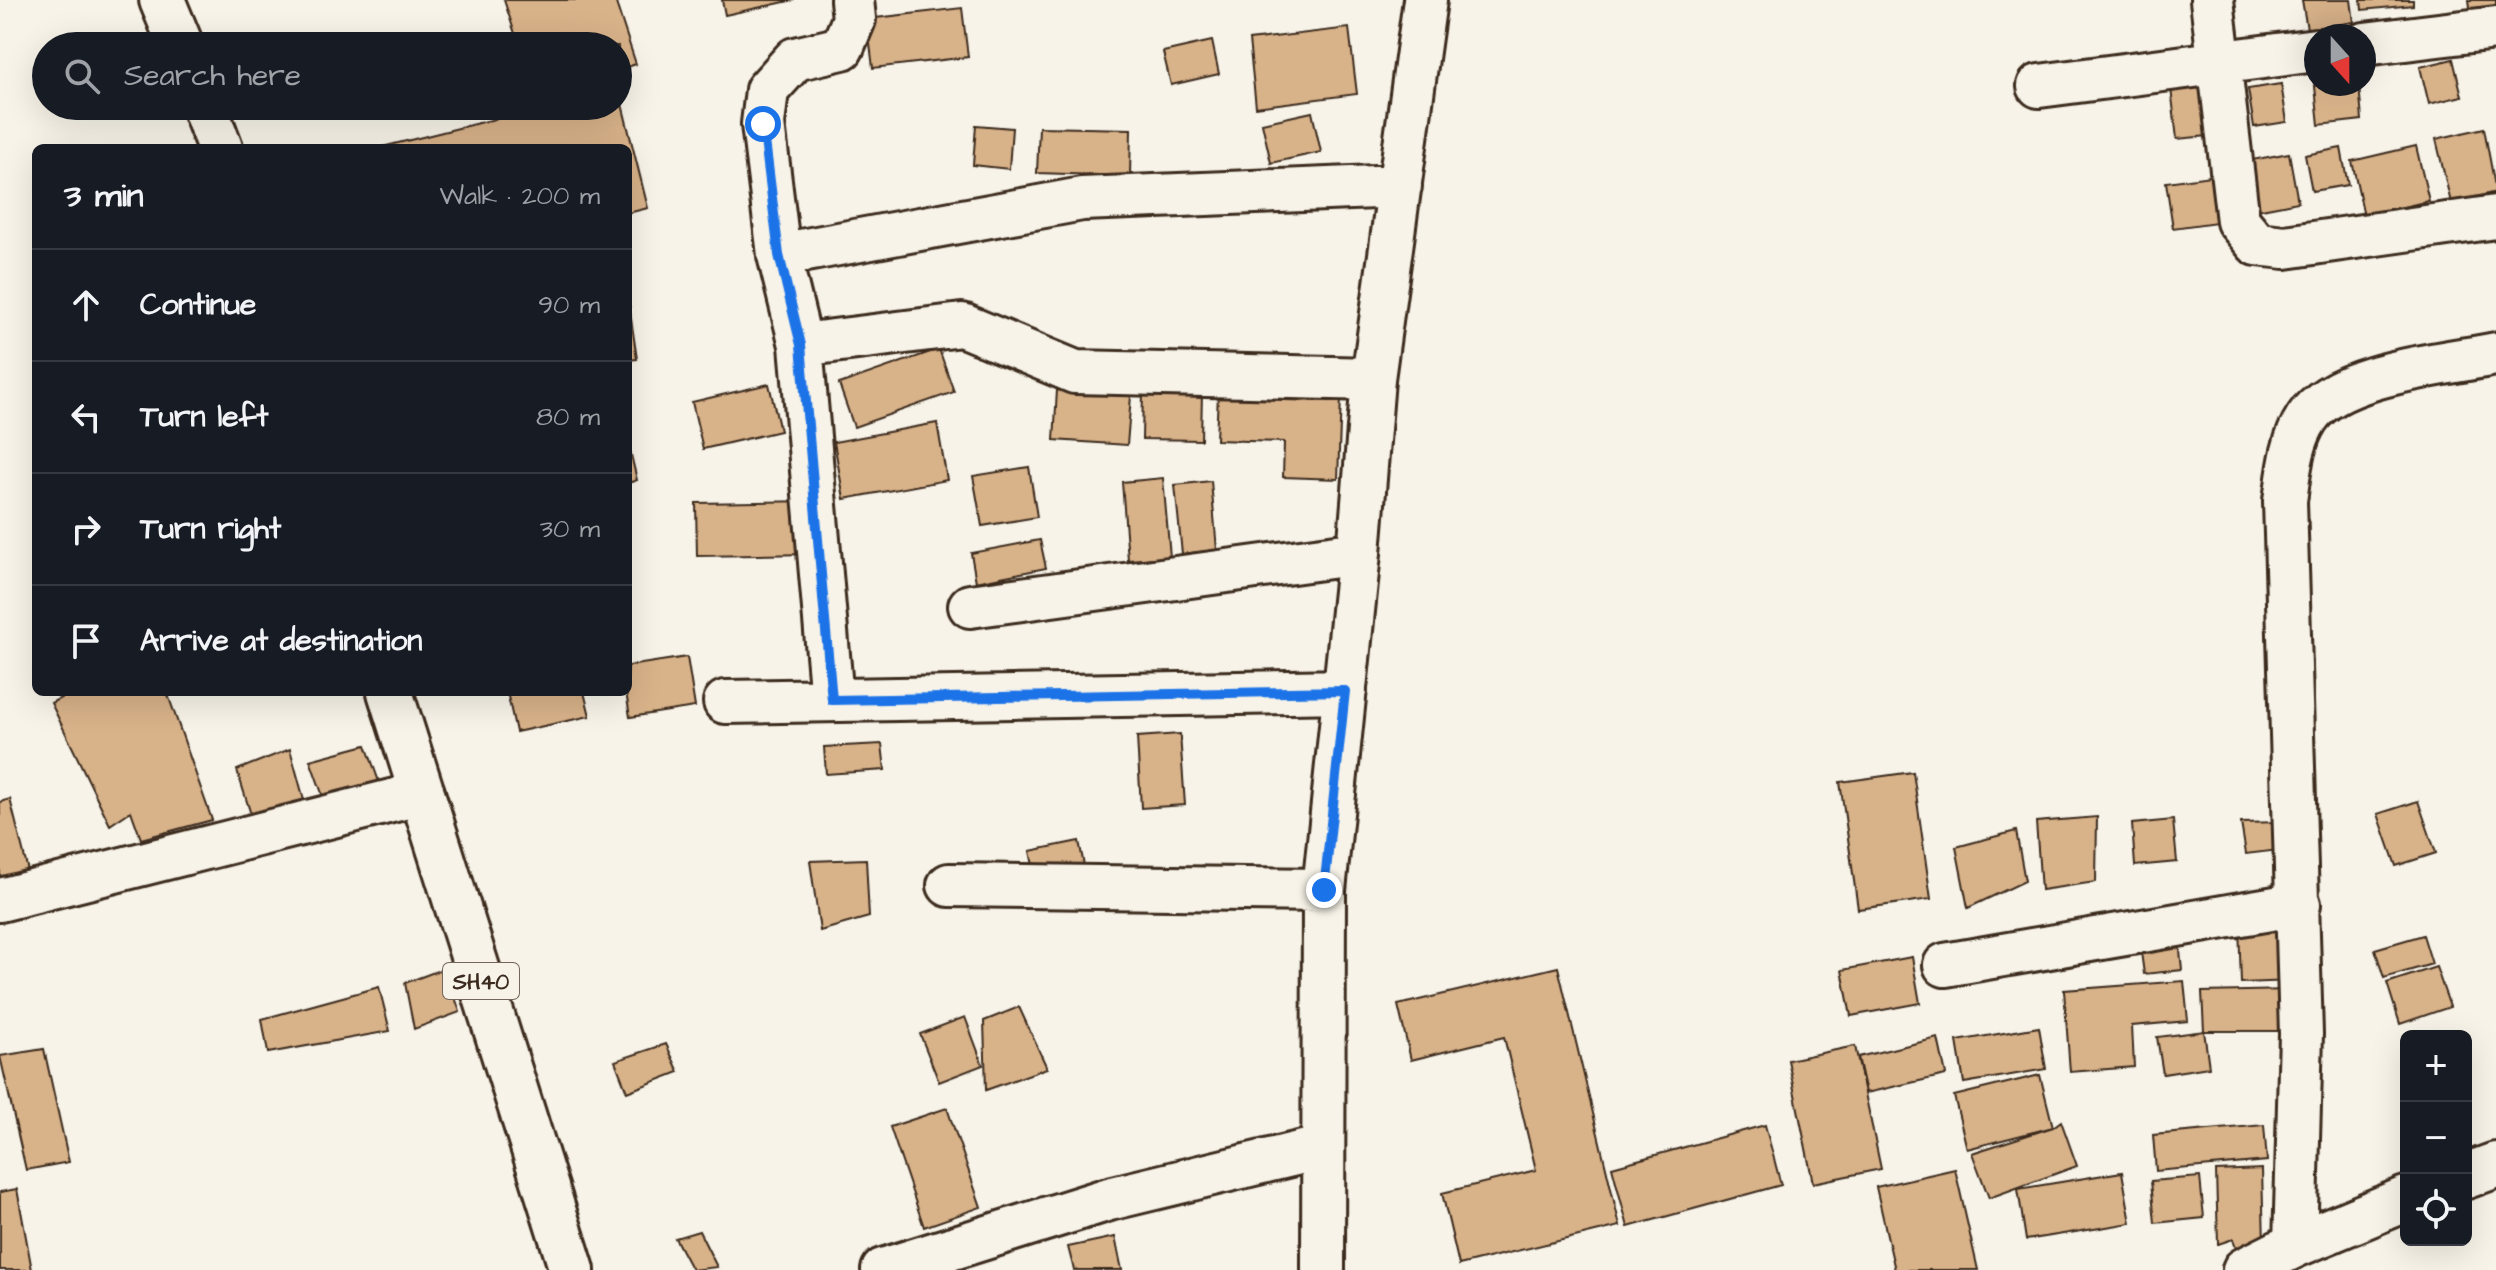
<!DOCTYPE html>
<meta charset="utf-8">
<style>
body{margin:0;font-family:"Architects Daughter",sans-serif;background:#242831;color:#f1f3f6}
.controls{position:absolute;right:24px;bottom:24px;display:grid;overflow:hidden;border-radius:12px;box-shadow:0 8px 32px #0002}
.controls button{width:72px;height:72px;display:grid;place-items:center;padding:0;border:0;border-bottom:2px solid #363941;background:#171b24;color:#f1f3f6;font:40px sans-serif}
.compass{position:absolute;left:2304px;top:24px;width:72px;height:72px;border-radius:50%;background:#171b24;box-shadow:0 8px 32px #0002;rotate:159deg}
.stop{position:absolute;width:24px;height:24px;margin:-18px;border:6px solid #1a73e8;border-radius:50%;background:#fff}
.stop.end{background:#1a73e8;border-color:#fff;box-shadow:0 2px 8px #0008}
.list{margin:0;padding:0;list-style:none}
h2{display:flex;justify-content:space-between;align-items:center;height:104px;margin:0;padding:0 32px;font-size:34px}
h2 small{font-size:26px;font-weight:400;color:#9ea1a6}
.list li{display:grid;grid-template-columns:52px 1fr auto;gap:24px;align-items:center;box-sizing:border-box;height:112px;padding:0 32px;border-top:2px solid #363941}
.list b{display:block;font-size:30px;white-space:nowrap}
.list em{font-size:26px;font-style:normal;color:#9ea1a6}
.icon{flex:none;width:44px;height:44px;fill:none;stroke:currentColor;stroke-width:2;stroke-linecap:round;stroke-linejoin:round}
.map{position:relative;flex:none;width:2496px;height:1270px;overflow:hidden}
.search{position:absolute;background:#171b24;box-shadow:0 8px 32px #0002;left:32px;top:32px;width:600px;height:88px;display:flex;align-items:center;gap:20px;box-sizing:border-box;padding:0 28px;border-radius:44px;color:#9ea1a6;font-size:30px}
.panel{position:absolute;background:#171b24;box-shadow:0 8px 32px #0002;left:32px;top:144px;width:600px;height:552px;border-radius:12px}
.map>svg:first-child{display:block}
.building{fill:#d8b289;stroke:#3b2a1e;stroke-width:2}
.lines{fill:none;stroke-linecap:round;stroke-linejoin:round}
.minor-casing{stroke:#3b2a1e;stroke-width:48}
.major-casing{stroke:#3b2a1e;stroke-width:50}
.minor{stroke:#f7f3e8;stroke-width:42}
.major{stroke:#f7f3e8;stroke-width:44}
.route{stroke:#1a73e8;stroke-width:10}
.labels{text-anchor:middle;stroke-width:8;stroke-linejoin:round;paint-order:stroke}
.shield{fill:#f7f3e8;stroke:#73665b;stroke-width:2}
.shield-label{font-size:22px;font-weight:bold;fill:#3b2a1e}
</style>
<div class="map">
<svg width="2496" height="1270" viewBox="0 0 2496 1270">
<rect width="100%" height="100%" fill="#f7f3e8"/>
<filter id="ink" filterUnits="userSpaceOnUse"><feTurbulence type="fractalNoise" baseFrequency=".0125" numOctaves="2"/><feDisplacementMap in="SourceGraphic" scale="16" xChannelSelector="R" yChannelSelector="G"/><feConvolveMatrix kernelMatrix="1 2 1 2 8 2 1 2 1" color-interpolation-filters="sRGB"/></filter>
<g filter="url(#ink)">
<path class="building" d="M504,0H615L636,64L618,70V46H519Z
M722,0H794L725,15Z
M2302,0H2351L2354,22L2307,29Z
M2361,0H2413V5L2362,10Z
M2469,0H2496V10L2471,14Z
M962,8L968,57L873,68L867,19Z
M1349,28L1357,94L1256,107L1249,40Z
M515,35L519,46H484Z
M1212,41L1219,74L1171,85L1163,52Z
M2453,59L2462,96L2429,104L2420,67Z
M2314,77L2316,84H2359L2362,120L2319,125Z
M2201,84L2208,136L2177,139L2171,88Z
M2281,84L2287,122L2254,127L2248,89Z
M618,88L648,208L628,213V148H378L547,106H618Z
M430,106H469L434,118Z
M1312,112L1321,152L1271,163L1262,123Z
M976,125L1012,128L1009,169L973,165Z
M1039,127L1131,129L1130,176L1037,173Z
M2484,128L2496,192L2451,203L2436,139Z
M2416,146L2429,201L2364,216L2352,161Z
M2341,148L2348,185L2312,191L2305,155Z
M2289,153L2298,202L2256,210L2247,161Z
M2210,176L2217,222L2173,228L2166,182Z
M628,298L637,359L628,360Z
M939,349L954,392L854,427L839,384Z
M769,384L780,431L703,449L692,402Z
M1057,390L1131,396L1127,445L1054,440Z
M1143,391L1202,392L1201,440L1142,439Z
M1218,393L1341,396L1338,479L1283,477L1284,442L1216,440Z
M937,423L947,480L844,499L834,442Z
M628,442L637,480L628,483Z
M1029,467L1037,517L982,526L973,476Z
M1163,478L1170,557L1128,560L1122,482Z
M1211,481L1217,550L1182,554L1175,485Z
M813,501V554L697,556L696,503Z
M1040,540L1046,568L976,582L971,553Z
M687,657L695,707L630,717L626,692L628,666Z
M72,692H167L212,820L141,839L131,811L110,825L51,703Z
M507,692H584L590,716L516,732Z
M1180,734L1185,805L1141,808L1137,737Z
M882,744L885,770L826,774L824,747Z
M366,745L383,793L328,810L310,760Z
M290,749L304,800L253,821L237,770Z
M1913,772L1931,899L1858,909L1840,782Z
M10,799L29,875L0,883V802Z
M2418,801L2436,853L2396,866L2378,814Z
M2097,817L2096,882L2041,890L2036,822Z
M2173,820L2177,862L2135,866L2132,824Z
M2284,822L2288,849L2246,854L2241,823Z
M2016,831L2025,881L1968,908L1956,847Z
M1079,841L1086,875L1037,885L1030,851Z
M866,859L869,917L820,931L810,861Z
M2291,906L2294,981L2241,983L2239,925Z
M2423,935L2432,964L2384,978L2375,949Z
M2179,941L2182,970L2144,974L2140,945Z
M1912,957L1920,1003L1851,1016L1842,970Z
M1558,967L1620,1226L1459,1265L1442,1193L1536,1170L1504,1037L1411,1060L1398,1005Z
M2436,967L2450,1007L2400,1024L2387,983Z
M445,968L460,1012L414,1029L405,983Z
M2184,981L2188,1021L2132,1026L2134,1067L2070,1072L2064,990Z
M379,987L390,1031L268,1053L262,1019Z
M2290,990V1031H2204L2202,992Z
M1019,1007L1047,1068L986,1090L984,1021Z
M965,1017L983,1065L939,1082L920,1034Z
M2039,1027L2046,1069L1964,1083L1957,1041Z
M2204,1031L2209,1067L2163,1074L2157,1037Z
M1938,1038L1946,1075L1866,1093L1858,1057Z
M666,1044L679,1072L627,1092L615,1061Z
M1855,1046L1881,1169L1813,1183L1788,1060Z
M44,1049L69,1162L26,1170L0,1056Z
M2040,1075L2053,1127L1967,1149L1954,1096Z
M947,1108L981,1207L924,1227L890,1127Z
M2061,1121L2077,1166L1989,1198L1972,1153L2053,1127Z
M1765,1125L1781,1185L1628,1227L1612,1167Z
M2264,1125L2267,1161L2156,1171L2153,1135Z
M1955,1169L1978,1270H1895L1876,1187Z
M2262,1169L2264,1244L2240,1262L2233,1239L2218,1244L2216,1171Z
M2122,1172L2131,1223L2026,1240L2018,1189Z
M2200,1177L2204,1218L2155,1223L2151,1181Z
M17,1189L32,1270H0V1192Z
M699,1231L717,1267L692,1270L675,1238Z
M1115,1237L1122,1270H1074L1068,1247Z"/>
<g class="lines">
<defs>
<path id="minor" d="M2212,0L2238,221L2257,244L2285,247L2496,217
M2364,44L2496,28
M2039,86L2316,50
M779,255L1082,199L1400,186
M801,345L962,325L1075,372L1373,379
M970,606L1359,553
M832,700L801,345L779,255L763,124L767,90L795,59L842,48L854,19L852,0
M725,702L1345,691
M949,885L1324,890
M0,900L423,793
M1945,965L2299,904
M2295,1245L2301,1034L2285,501C2289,473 2291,442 2307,418C2336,373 2446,364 2496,354
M883,1270L1109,1199L1320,1148
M1323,1270L1324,890L1359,553L1373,379L1425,0"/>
<path id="major" d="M162,0L181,46
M204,106L220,148
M390,692L572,1270
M2466,1176L2496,1165
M2245,1270L2295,1245L2406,1199"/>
</defs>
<use href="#minor" class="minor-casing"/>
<use href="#major" class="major-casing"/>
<use href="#minor" class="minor"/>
<use href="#major" class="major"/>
</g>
</g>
<g class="lines" filter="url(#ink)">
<path class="route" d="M763,124L779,255L801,345L832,700L1345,691L1324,890"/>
</g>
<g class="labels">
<rect class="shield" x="443" y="963" width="76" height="36" rx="6"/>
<g class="shield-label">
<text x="481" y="989">SH40</text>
</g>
</g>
</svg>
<div class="controls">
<button>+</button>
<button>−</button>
<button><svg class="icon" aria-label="locate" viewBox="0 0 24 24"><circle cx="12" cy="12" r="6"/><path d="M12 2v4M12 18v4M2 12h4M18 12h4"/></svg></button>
</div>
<svg class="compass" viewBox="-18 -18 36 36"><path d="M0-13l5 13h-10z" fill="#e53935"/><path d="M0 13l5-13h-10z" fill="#9ea1a6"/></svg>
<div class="stop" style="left:763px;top:124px"></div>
<div class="stop end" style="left:1324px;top:890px"></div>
<div class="search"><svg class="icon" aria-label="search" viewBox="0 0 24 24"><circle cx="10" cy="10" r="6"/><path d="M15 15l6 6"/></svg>Search here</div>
<section class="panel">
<h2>3 min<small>Walk · 200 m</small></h2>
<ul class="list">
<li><svg class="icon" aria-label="ahead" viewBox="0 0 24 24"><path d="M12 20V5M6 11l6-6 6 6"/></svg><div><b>Continue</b></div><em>90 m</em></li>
<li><svg class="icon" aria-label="left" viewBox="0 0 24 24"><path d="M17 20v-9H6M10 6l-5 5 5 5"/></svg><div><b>Turn left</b></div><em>80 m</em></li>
<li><svg class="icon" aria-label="right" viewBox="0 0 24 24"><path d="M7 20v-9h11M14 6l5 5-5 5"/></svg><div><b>Turn right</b></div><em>30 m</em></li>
<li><svg class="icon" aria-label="arrive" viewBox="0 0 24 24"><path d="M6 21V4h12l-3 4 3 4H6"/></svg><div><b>Arrive at destination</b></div></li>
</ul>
</section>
</div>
